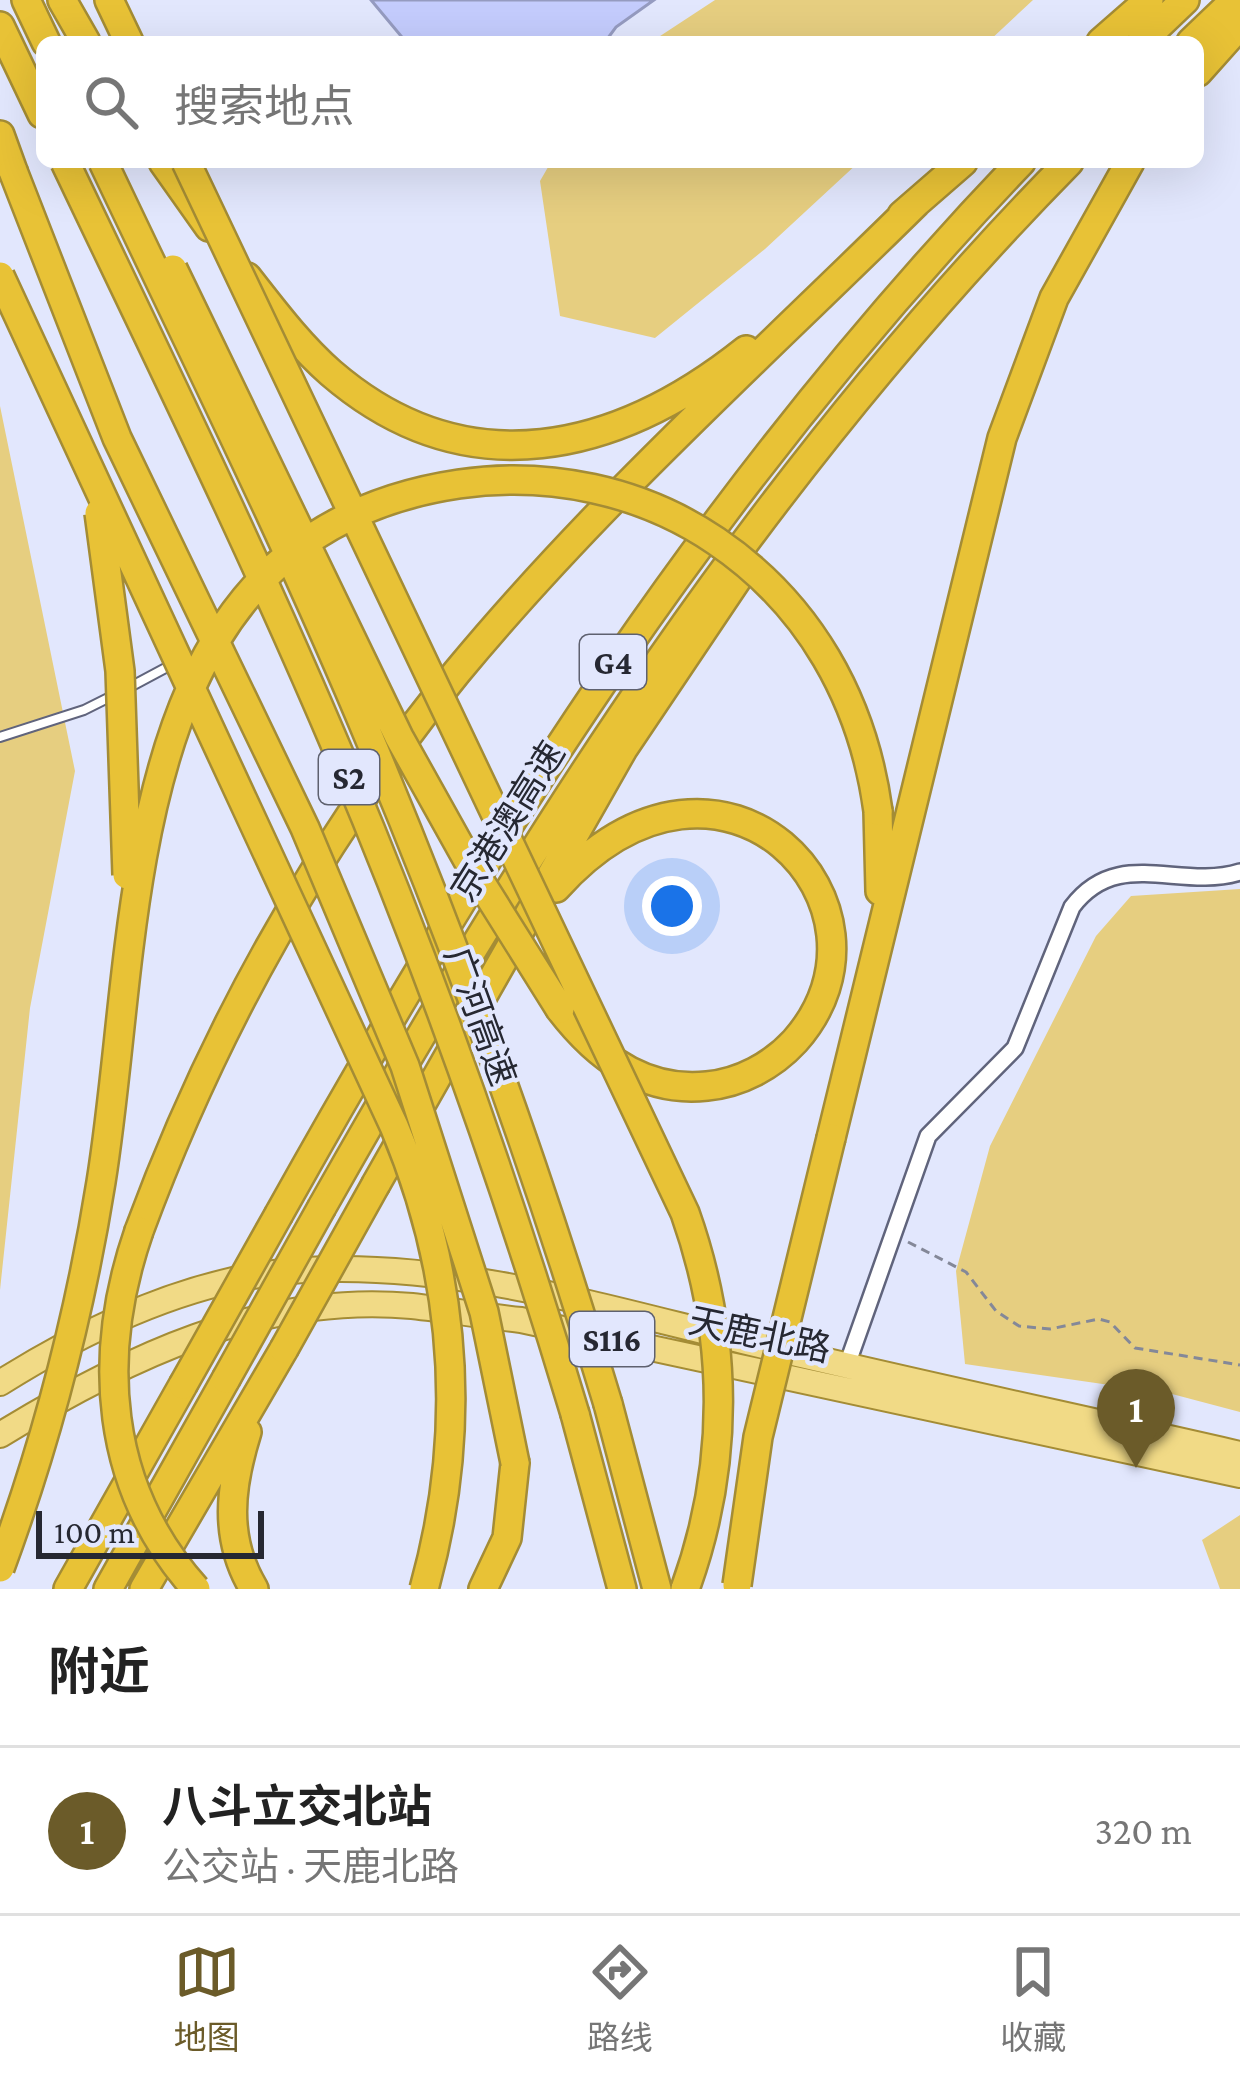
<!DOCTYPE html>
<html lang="zh">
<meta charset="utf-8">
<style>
body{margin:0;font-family:"Crimson Pro","Noto Sans SC",serif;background:#f2f2f2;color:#222}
.scale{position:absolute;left:36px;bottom:30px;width:228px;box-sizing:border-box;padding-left:12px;border:6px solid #262832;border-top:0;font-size:33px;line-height:42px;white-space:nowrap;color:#262832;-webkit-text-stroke:9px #e2e7fd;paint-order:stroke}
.you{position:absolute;left:672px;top:906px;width:42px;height:42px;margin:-30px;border:9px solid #fff;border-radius:50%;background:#1a73e8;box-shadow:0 0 0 18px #1a73e833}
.badge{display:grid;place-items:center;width:78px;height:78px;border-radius:50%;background:#6b5b29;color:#fff;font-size:39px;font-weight:700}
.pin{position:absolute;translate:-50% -99px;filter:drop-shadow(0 3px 6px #0008)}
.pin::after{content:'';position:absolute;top:63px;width:42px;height:36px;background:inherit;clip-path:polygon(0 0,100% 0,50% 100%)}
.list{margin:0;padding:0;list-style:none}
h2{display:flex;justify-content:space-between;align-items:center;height:156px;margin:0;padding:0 48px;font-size:51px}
h2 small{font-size:39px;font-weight:400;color:#767676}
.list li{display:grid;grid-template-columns:78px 1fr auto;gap:36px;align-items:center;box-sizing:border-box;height:168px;padding:0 48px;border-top:3px solid #e0e0e0}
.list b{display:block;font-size:45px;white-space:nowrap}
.list p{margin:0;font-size:39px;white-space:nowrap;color:#767676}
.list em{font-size:39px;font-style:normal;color:#767676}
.icon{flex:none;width:66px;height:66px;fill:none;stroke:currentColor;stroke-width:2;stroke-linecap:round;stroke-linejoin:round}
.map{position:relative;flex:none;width:1240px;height:1589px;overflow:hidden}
.search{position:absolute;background:#fff;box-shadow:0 12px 48px #0002;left:36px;right:36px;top:36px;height:132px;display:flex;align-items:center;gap:30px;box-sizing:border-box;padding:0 42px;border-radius:18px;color:#767676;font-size:45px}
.sheet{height:324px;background:#fff}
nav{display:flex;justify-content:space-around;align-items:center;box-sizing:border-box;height:168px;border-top:3px solid #e0e0e0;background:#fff;font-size:33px;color:#767676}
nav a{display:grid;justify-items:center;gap:6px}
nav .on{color:#6b5b29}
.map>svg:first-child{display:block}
.green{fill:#e6ce80}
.water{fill:#c4ccfd;stroke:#959bc0;stroke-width:3}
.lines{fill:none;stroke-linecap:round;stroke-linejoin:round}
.lane-casing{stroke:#60647c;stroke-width:12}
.street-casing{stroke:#60647c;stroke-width:20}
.primary-casing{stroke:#a48c35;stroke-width:28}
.highway-casing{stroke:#a48c35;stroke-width:32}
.path{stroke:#848898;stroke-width:3;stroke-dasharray:9 6;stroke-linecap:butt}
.lane{stroke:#fff;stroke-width:8}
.street{stroke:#fff;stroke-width:15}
.primary{stroke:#f1da86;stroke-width:24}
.highway{stroke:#e8c236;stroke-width:27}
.highway-bridge-casing{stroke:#a48c35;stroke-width:32;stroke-linecap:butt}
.highway-bridge{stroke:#e8c236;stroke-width:27}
.labels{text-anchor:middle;stroke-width:9;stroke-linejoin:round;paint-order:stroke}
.shield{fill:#e2e7fd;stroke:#5e616f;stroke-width:3}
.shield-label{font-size:33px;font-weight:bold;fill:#262832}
.street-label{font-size:36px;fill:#262832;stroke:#e2e7fd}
</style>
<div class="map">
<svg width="1240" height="1589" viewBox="0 0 1240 1589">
<rect width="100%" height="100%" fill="#e2e7fd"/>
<path class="green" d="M715,0H1033L988,42H651Z
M551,162H859L765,249L655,338L560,316L540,181Z
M0,406L75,771L30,1008L0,1290Z
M1240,889V1412L1172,1394L965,1364L956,1271L990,1146L1096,936L1131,896Z
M1240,1515V1589H1220L1202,1540Z"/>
<path class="water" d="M371,0H654L616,27L605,42H406Z"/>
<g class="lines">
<defs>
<path id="lane" d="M130,687L173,664
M0,737L84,710L116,694"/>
<path id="street" d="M847,1365L928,1136L1015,1048L1072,907C1118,846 1179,891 1240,872"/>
<path id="primary" d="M0,1383C89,1327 197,1276 304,1270C451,1261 602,1307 743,1341C908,1381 1074,1416 1240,1454
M0,1435C124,1359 261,1292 412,1306C448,1310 484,1316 521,1320L1240,1475"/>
<path id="highway" d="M26,0L46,42
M62,0L86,42
M109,0L129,42
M0,26L42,114
M1101,42L1149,0
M1141,42L1185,0
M1191,42L1235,0
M1198,72L1240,25
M0,135L13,171
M163,162L209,227
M902,215L963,162
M247,277C273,310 299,345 331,373C467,490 618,452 746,350
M878,811L880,891
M556,888C723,702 913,908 795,1041C772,1066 740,1083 707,1086C644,1093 596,1056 560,1009
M831,1138L1002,438L1054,298L1130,162
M376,1184L623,749L740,575
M322,1207C536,828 762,474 1069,162
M279,1214C495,827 713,484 1021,162
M139,1231C214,1028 320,839 457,672C596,504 761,356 916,203
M608,1404L657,1589
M575,1414L622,1589
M247,1432C230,1486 223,1538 254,1589
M68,1589L183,1385
M108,1589L226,1379
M144,1589L284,1349
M483,1589L507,1538L515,1463"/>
</defs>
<use href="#lane" class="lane-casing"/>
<use href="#street" class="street-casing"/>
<use href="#primary" class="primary-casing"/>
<use href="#highway" class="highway-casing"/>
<path class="path" d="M908,1242L966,1272L996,1311L1019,1326L1050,1329L1099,1319L1110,1322L1135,1348L1240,1365"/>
<use href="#lane" class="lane"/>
<use href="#street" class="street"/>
<use href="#primary" class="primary"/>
<use href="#highway" class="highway"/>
<defs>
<path id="highway-bridge" d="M65,162C159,359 255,555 340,756C431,971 508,1190 575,1414
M103,162C195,356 291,549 373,747C463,962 541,1181 608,1404
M186,162L685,1213C729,1337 730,1465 685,1589
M13,171L117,438L305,828L405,1066L484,1312L515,1463
M173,269L399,737L476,875L560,1009
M0,276L394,1126C457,1276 468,1432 424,1589
M99,513L120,671L127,875
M139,1231C96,1355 104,1487 196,1589
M284,1349L376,1184
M226,1379L322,1207
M183,1385L279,1214
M0,1568C46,1443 80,1314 101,1182C143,923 114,535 459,484C548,471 641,490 716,541C809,604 863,700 878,811
M737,1585L758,1437L831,1138"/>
</defs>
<use href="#highway-bridge" class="highway-bridge-casing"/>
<use href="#highway-bridge" class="highway-bridge"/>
</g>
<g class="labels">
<g class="shield">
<rect x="580" y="635" width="66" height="54" rx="9"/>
<rect x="319" y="750" width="60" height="54" rx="9"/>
<rect x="570" y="1312" width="84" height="54" rx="9"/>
</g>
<g class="shield-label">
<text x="613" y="674">G4</text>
<text x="349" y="789">S2</text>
<text x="612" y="1351">S116</text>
</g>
<g class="street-label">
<text transform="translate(507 821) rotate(-58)" y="13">京港澳高速</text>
<text transform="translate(481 1016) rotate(70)" y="13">广河高速</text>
<text transform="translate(760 1334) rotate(12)" y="13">天鹿北路</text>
</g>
</g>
</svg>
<div class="scale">100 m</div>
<div class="you"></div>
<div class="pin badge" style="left:1136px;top:1468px">1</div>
<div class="search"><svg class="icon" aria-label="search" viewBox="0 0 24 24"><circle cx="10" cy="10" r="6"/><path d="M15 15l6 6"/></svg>搜索地点</div>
</div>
<section class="sheet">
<h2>附近<small></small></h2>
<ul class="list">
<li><span class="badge">1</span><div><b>八斗立交北站</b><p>公交站 · 天鹿北路</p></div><em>320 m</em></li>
</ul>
</section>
<nav>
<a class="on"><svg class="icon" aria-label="map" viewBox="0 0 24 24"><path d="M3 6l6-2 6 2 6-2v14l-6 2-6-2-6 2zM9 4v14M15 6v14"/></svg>地图</a>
<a><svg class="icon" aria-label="directions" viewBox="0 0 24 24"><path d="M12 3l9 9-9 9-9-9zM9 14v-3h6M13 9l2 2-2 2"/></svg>路线</a>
<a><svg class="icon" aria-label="saved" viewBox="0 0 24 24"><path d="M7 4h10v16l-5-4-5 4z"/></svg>收藏</a>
</nav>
